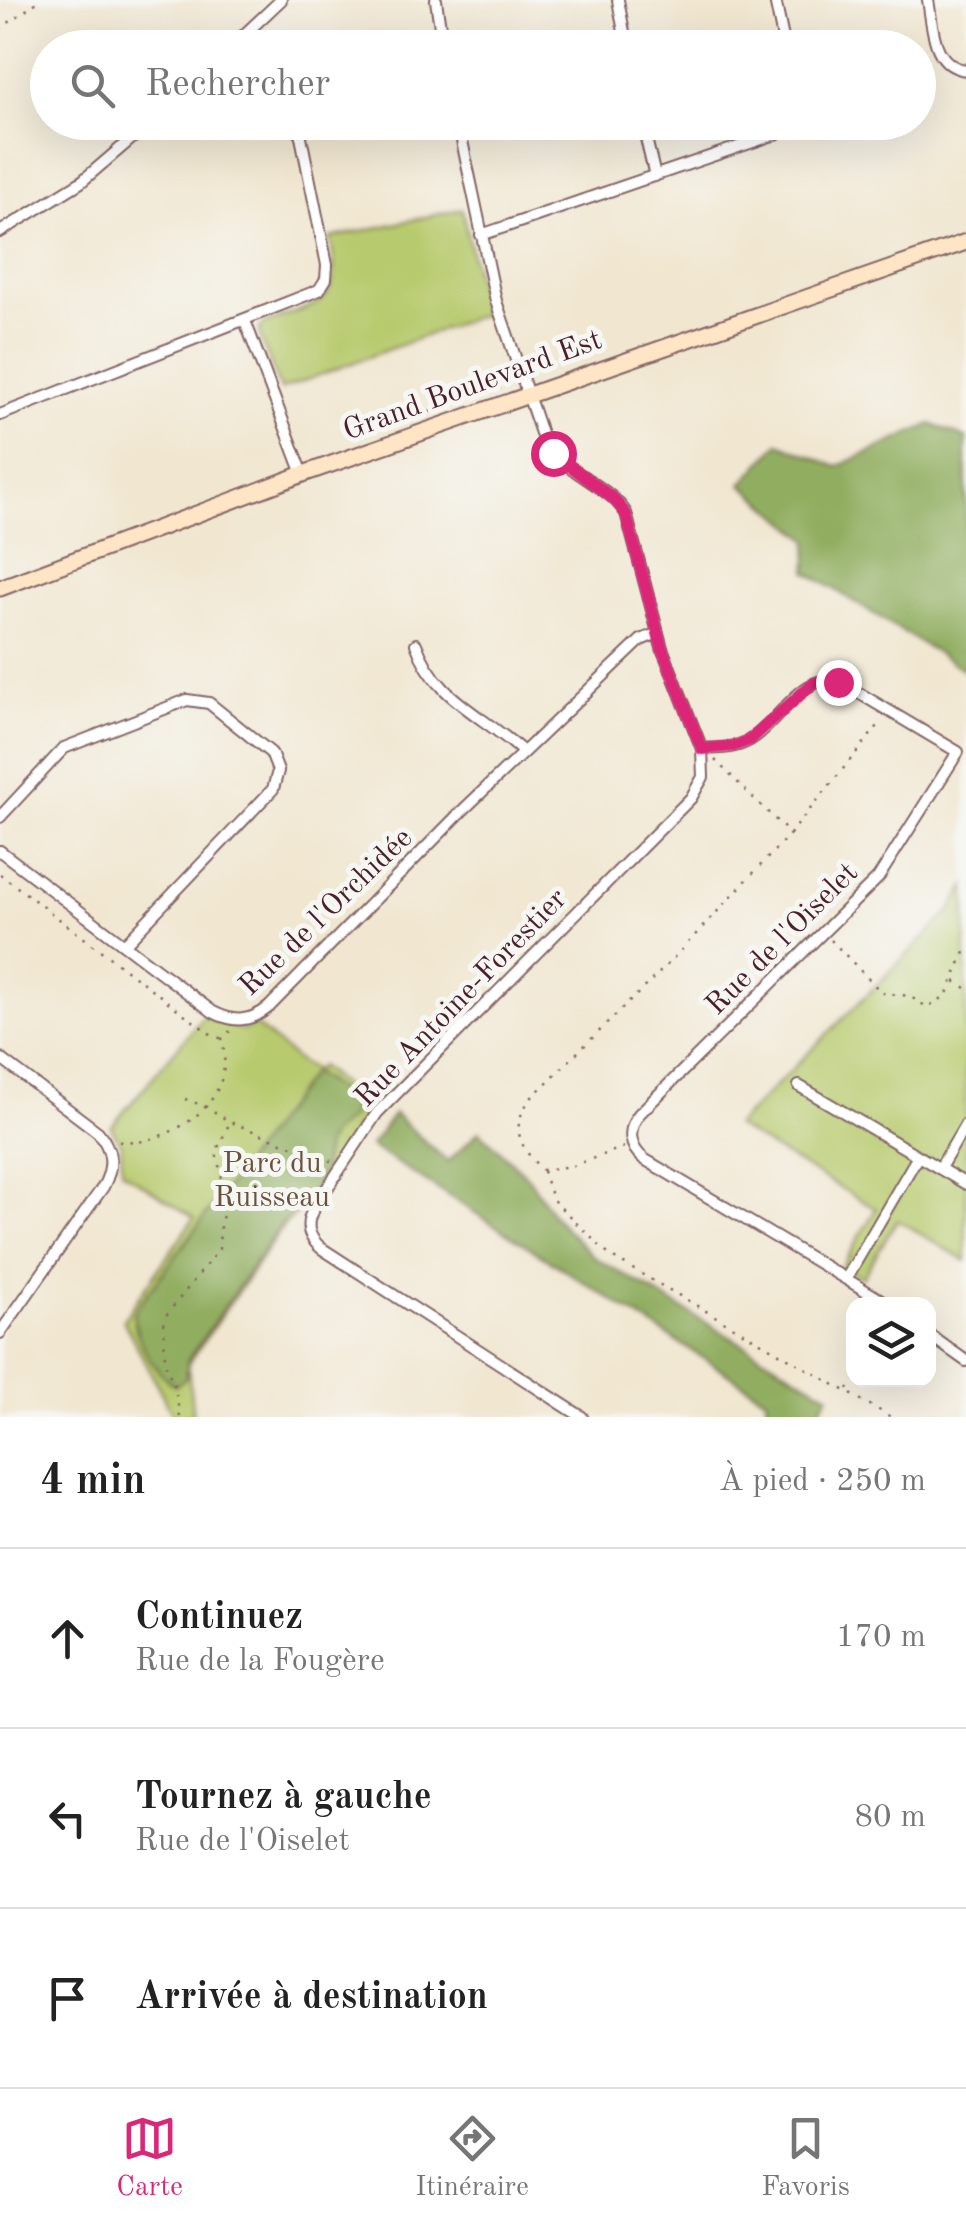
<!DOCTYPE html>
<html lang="fr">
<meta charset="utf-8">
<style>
body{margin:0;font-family:"Old Standard TT",serif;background:#f6f6f6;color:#222}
.controls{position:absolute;right:30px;bottom:30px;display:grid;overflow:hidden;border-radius:20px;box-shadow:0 10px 40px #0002}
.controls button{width:90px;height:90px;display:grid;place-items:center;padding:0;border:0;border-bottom:2px solid #e0e0e0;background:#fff;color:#222;font:50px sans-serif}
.stop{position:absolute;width:30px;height:30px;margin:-22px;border:8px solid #db2777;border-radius:50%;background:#fff}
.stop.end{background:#db2777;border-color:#fff;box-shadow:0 2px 10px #0008}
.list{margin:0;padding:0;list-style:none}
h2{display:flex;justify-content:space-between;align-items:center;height:130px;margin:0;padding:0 40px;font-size:42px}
h2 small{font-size:32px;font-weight:400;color:#767676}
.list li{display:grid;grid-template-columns:65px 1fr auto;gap:30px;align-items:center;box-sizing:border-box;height:180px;padding:0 40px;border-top:2px solid #e0e0e0}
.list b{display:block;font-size:38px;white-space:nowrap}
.list p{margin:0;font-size:32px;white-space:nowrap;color:#767676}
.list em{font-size:32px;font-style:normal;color:#767676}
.icon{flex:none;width:55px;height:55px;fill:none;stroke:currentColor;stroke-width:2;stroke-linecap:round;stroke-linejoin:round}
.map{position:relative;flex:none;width:966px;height:1417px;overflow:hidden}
.search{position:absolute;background:#fff;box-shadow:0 10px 40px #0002;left:30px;right:30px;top:30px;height:110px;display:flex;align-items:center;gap:25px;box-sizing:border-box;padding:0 35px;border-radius:55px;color:#767676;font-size:38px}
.sheet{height:670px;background:#fff}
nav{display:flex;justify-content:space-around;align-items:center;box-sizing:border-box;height:140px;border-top:2px solid #e0e0e0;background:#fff;font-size:28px;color:#767676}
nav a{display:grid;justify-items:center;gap:5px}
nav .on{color:#db2777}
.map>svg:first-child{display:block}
.green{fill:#b7ca6d;stroke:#80744c;stroke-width:2.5}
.forest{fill:#91ae60;stroke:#6e6646;stroke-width:2.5}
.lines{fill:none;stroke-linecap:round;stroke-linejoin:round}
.street-casing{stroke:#846565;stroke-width:14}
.secondary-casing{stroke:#846565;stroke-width:19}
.path{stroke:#846565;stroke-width:2.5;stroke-dasharray:2.5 8;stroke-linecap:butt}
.street{stroke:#fff;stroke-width:10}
.secondary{stroke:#fde5c5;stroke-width:15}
.route{stroke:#db2777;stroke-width:12}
.labels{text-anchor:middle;stroke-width:10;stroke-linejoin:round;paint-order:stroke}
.street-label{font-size:30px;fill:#4a1f2b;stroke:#f6f6f2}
.park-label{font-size:30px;fill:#6b523f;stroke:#f6f6f2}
</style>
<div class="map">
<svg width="966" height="1417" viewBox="0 0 966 1417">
<rect width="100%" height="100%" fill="#f6f6f2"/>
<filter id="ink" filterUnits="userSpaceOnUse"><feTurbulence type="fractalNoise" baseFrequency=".01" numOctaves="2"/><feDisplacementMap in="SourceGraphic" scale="20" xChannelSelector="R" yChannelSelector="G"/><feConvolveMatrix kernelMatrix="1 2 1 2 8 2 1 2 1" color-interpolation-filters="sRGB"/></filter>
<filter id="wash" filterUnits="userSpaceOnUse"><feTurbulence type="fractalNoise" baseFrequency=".0048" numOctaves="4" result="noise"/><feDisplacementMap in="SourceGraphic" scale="40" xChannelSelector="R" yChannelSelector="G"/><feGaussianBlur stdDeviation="2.25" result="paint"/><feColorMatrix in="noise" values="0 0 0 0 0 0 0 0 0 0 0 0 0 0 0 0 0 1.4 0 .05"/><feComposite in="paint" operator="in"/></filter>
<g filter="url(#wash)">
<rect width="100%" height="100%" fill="#f1e7d1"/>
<path class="green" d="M462,209L484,314L280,390L260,337V328L266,323C320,302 344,305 330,238Z
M966,886V1261L897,1220L862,1278L842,1266L876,1209L735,1126L950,912Z
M204,1016L243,1030L255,1025L303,1065L315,1070L320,1066L369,1107L303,1209L284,1225L188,1364L193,1417H174L123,1320L194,1218L122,1171L121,1145L111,1127Z"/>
<path class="forest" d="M931,424L966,438V671L807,572L809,540L742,484L779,443L837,467Z
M312,1072L341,1092L354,1108L350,1118L332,1133L326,1145L320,1180L307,1200L284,1220L188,1360L186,1378L175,1386C154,1372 135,1339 133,1313Z
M394,1114L448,1162L479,1131L529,1178L554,1217L594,1257L829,1395L815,1417H767L766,1398L370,1146Z"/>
</g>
<g filter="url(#ink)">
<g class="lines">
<defs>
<path id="street" d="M436,0L443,48
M618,0L627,48
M775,0L785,48
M928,0C933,27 932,66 966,70
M248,31L263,48
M230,48L281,0
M458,122L496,301L542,436C558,471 605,481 626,513L662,648L702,749L703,777L691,798L377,1113L314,1208C305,1223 307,1236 321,1248L582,1417
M642,122L655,176
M0,232L81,182L151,122
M481,235L776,134L791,122
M245,321L303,474
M0,415L319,290L326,279L327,265L298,122
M416,644C436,700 481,713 523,752
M702,749C717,748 734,749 748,741C779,725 803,667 842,683L958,752L878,878L639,1114C627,1130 629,1147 644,1159L888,1304
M0,817L64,748L187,700L209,703L271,753L278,771L273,789L125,944
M0,851L213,1012C234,1023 251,1022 269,1007L461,812L641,640L658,633
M0,1058L98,1132C113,1150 114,1167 103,1187L0,1333
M799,1086L966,1184
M940,1168L966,1124
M846,1279L918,1156
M928,1334L966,1361"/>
<path id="secondary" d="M0,588L303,474L966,242"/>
</defs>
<use href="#street" class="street-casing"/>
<use href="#secondary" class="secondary-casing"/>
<path class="path" d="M0,29L40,0
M390,427L475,394L510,385
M715,760L790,834L882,721
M0,874L209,1033L222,1039
M831,940L882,993L909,996L927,1007L946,996L966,950
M955,981L966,988
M185,1099L207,1107L230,1122L331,1161
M119,1141C128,1140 135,1143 143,1141C193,1129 235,1094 222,1039L230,1031
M624,1147L572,1166L542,1170C518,1145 509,1126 532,1097L666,966L790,834
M543,1171L552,1199L610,1256L891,1417
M848,1389L854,1380
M180,1417L175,1388L165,1363L164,1318L219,1249L220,1226L227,1200L216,1152L230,1122"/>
<use href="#street" class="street"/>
<use href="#secondary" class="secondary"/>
</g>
</g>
<g class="lines" filter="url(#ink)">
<path class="route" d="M553,453L614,499L626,514L662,648L702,749L734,746L750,740L812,684L824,680L838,682"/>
</g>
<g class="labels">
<g class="street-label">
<text transform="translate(472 384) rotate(-20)" y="10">Grand Boulevard Est</text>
<text transform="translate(325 911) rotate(-44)" y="10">Rue de l'Orchidée</text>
<text transform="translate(781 938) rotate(-45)" y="10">Rue de l'Oiselet</text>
<text transform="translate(460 997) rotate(-46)" y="10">Rue Antoine-Forestier</text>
</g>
<g class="park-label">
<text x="272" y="1172">Parc du<tspan x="272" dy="34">Ruisseau</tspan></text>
</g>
</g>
</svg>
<div class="controls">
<button><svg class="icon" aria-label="layers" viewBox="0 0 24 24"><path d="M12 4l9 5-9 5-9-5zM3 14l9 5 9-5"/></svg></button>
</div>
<div class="stop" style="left:553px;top:453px"></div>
<div class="stop end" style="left:838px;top:682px"></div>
<div class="search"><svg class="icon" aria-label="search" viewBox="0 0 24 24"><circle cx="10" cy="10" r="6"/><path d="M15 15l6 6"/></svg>Rechercher</div>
</div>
<section class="sheet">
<h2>4 min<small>À pied · 250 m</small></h2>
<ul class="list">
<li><svg class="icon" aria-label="ahead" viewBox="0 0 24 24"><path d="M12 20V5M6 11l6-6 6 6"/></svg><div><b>Continuez</b><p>Rue de la Fougère</p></div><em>170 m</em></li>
<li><svg class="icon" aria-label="left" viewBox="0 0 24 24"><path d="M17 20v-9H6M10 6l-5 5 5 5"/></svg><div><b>Tournez à gauche</b><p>Rue de l'Oiselet</p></div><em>80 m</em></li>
<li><svg class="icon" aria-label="arrive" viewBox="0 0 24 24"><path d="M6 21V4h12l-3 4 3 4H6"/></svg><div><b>Arrivée à destination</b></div></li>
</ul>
</section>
<nav>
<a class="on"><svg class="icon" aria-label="map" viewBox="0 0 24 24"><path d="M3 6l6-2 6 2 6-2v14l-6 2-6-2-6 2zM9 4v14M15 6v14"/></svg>Carte</a>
<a><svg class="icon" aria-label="directions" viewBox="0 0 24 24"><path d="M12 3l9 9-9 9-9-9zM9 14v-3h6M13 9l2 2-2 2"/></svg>Itinéraire</a>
<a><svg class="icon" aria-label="saved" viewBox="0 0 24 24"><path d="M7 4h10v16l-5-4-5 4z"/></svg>Favoris</a>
</nav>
